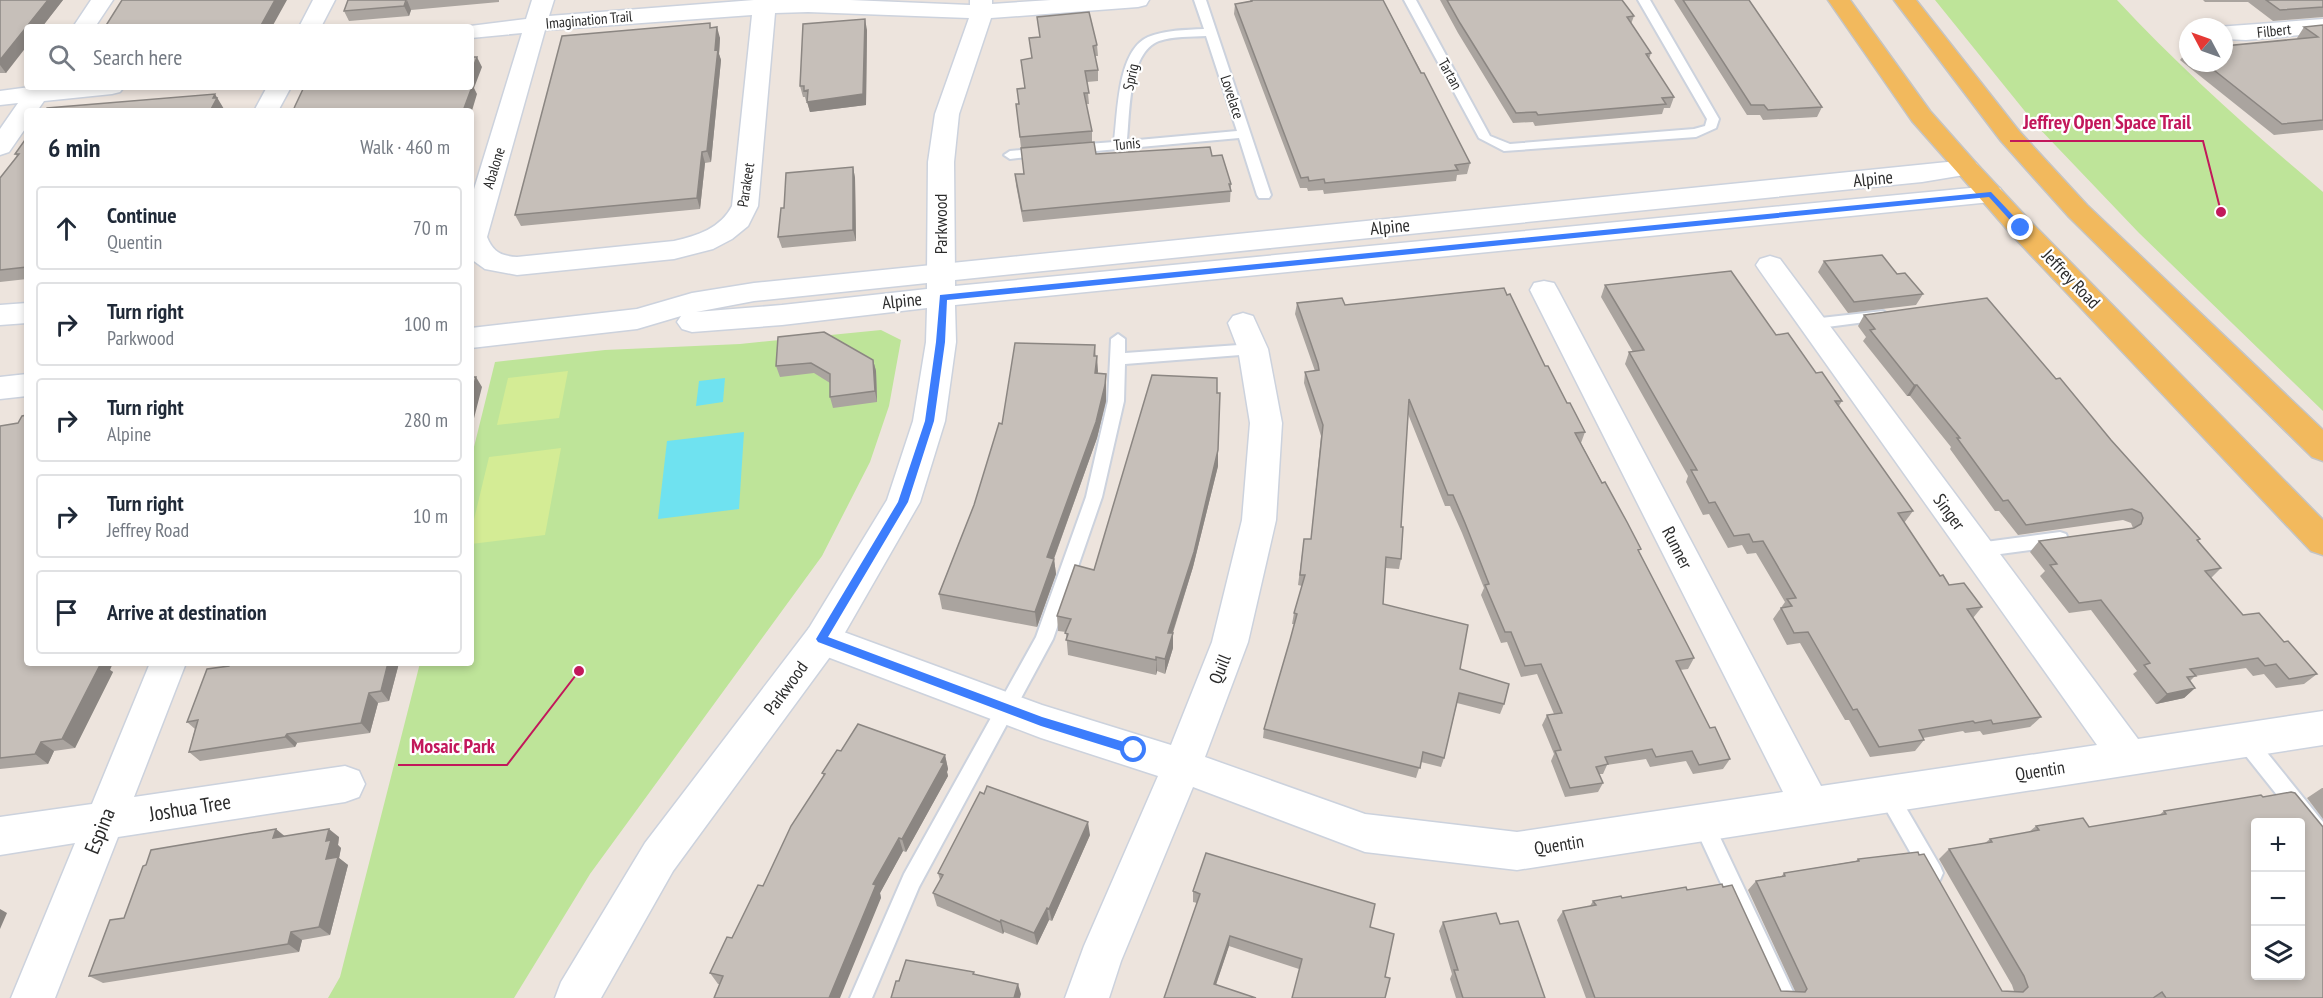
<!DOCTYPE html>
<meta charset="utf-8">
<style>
body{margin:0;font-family:"PT Sans Narrow",sans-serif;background:#f6f6f7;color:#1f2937}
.controls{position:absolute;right:18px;bottom:18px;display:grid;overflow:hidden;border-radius:6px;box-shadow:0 3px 9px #0003}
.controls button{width:54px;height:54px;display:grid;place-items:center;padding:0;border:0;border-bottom:2px solid #e0e1e3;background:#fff;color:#1f2937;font:30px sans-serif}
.compass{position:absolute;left:2179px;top:18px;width:54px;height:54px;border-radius:50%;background:#fff;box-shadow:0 3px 9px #0003;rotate:311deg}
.stop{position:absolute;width:18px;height:18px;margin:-14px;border:4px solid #3c7dfc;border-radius:50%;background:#fff}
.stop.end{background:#3c7dfc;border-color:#fff;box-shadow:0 2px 6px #0008}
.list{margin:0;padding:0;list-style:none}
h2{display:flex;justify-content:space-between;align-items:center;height:78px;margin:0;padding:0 24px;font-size:26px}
h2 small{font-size:20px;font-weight:400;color:#747a83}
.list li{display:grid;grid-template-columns:39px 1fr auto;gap:18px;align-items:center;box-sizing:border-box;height:84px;margin:0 12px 12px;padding:0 12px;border:2px solid #e0e1e3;border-radius:6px}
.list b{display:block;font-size:22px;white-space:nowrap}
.list p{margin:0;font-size:20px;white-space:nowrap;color:#747a83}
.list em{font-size:20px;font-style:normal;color:#747a83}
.icon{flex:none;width:33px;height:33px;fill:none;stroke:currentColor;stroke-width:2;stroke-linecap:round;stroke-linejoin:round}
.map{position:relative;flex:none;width:2323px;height:998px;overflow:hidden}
.search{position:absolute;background:#fff;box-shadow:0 3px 9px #0003;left:24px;top:24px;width:450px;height:66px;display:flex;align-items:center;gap:15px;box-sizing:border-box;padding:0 21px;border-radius:6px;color:#747a83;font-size:22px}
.panel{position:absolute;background:#fff;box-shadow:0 3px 9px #0003;left:24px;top:108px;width:450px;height:558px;border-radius:6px}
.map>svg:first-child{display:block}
.green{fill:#bee499}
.pitch{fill:#d4ec95}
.water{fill:#6fe2f0}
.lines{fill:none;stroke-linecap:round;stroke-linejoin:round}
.lane-casing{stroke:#ccd2dd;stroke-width:4}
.street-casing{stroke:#ccd2dd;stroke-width:3}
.secondary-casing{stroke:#ccd2dd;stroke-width:3}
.primary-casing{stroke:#c4c4c4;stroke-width:3}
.lane{fill:#fff;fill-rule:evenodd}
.street{fill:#fff;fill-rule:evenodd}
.secondary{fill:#fff;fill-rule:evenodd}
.primary{fill:#f2b95d;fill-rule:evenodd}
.wall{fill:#aaa49f}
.shaded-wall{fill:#8b8682}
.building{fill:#c6bfb9;stroke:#8b8682;stroke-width:1.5;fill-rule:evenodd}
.route{fill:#3c7dfc}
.labels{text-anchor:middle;stroke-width:4.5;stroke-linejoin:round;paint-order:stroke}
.far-street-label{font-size:15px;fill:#2b2b2b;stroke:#fff}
.street-label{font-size:18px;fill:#2b2b2b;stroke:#fff}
.near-street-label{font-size:21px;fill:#2b2b2b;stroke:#fff}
.leader{fill:none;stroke:#c2185b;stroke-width:2}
.callout-dot{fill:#c2185b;stroke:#fff;stroke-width:2}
.callout-label{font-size:20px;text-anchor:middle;font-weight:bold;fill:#c2185b;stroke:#fff;stroke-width:4.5;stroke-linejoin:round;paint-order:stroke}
</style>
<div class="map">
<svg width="2323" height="998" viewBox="0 0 2323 998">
<rect width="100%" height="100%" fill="#ede4dd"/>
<path class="green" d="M1935,0H2117C2181,69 2251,131 2323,192V411L2139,233L2036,125Z
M881,330L901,340L889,406L870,462L822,556L590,874L514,998H328L340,977L420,663H471V459L495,362L605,350L740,344Z"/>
<path class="pitch" d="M568,371L559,418L497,425L508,378Z
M561,448L545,535L471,544V532L489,457Z"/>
<path class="water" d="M725,378L723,402L696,406L699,381Z
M744,432L739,509L658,519L667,441Z"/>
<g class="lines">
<defs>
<path id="lane" d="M1194,0H1206L1271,195L1269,198H1259L1257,195L1239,138L1074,153L1068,149L1074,145L1114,142C1118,113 1117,51 1148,37C1165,30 1185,30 1204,29ZM1206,36L1237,131L1127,141C1130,113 1128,53 1159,41C1173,36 1191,37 1206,36Z
M1404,0H1416L1490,136L1510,144L1694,129L1705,126L1707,119L1638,0H1650L1719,119L1716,128L1696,137L1504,151L1479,138Z
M1042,148L1048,152L1046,155L1010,159L1004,155L1010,151Z
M1883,311L1890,316L1888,319L1812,329L1805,324L1812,319Z
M1118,334L1125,339V353L1253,344L1260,349L1253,354L1125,364L1124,401L1102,497L1053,639L919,887L872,998H850L904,874L1036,637L1086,497L1108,401L1111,339Z
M2060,532L2066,534L2068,539L2066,544L2060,546L1978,557L1972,555L1969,550L1972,545L1978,543Z
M2245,732L2252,734L2323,822V846L2316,844L2238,746L2235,740L2238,734Z
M1888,786L1895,789L1940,866L1943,873L1940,880L1933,883L1926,880L1881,801L1878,795L1881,789Z
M1703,814L1710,816L1796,998H1774L1693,823L1696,816Z"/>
<path id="street" d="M91,0H113L95,27H73Z
M313,0H335L321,27H299Z
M532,0H554L549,16L754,0H850L970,5V0H992V4L1051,0H1149L1146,5L1138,7L991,18L959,114L954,162L955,274L951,280L941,283L931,280L927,274L928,162L935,114L969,18L808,12L775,13L758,206L748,226L732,239L713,249L674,259L517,275L485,269L471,259V199L522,33L471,38V27H462L526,19ZM752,15L732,206C721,228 697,236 674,241L517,257C501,256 493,252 487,237L545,30Z
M2323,19V33L2246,40L2224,39V27H2217Z
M30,87H124L120,92L112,94L44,101L37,111H27V126L9,152L0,155V129L18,103L0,105V91Z
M267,87H291L278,111H254Z
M1770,256L1780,259L2138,739L2323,711V745L1517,870L1365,852L1193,787L1121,961L1109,998H1065L1084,946L1158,776L1041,738L809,650L804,639L809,628L822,624L1042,705L1171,745L1212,642L1242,520L1250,423L1238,349L1228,323L1233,316L1243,313L1253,316L1268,349L1282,423L1276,520L1248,642L1205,757L1365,814L1517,832L1783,792L1530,290L1534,283L1544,281L1554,283L1558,290L1821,786L2097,745L1760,271L1756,265L1760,259Z
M27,303V323L0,325V305Z
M150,663H186L134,797L345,766L359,771L365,784L359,797L345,802L118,837L55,998H11L75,843L0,855V817L92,804Z"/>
<path id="secondary" d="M1967,160L1976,163L1980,168L1976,173L1922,182L955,280V286L1991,186L2000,188L2004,194L2000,200L1991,202L955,305L956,342L945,421L920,502L835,650L673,871L601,998H555L561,982L645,843L809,628L887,500L913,421L926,342L927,308L782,325L692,332L682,329L677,322L681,316L637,329L471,348V328L637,309L692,293L754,283ZM927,283V289L782,305L696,312L754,301Z
M27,374V396L0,399V377Z"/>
<path id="primary" d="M1828,0H1850L1930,111L1976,163L2031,222L2323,520V555L2311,551L2011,234L1958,173L1912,121Z
M1894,0H1916L2019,131L2087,205L2323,430V461L2312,457L2069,217L2001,141Z"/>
</defs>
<use href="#lane" class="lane-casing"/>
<use href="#street" class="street-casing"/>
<use href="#secondary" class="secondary-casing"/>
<use href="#primary" class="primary-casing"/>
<use href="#lane" class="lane"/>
<use href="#street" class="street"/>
<use href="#secondary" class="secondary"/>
<use href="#primary" class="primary"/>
</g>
<path class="wall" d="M0,0H63L42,27H27L6,73H0Z
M348,0H499V2L411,10L409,16L349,21L344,11Z
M1250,0H1383L1470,163L1467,174L1457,175L1456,181L1324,194L1323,190L1308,191L1307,188H1300L1234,14L1235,4L1250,1Z
M1440,0H1622L1634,16L1631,24L1651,53L1649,59L1674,97L1670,108H1664L1662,114L1535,126L1533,122L1513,123L1458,33Z
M1674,0H1749L1822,107L1817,117L1763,120L1760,115H1747Z
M2203,0H2323V17L2273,21L2248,2H2205Z
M1037,17L1097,45L1098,56H1095L1098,70V81L1087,82L1089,104H1086L1092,131V142L1021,148L1016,104H1019L1024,88L1032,58L1029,38L1040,37Z
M2323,25V130L2274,135L2180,60L2188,50V63H2224L2298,39L2297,38L2304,27Z
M712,28L720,38L719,54L721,60L711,162L705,163L700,209L521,226L515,215Z
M867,30L866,105L810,112L807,101H806L805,97H803L800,86Z
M27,137V279L0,282V178L17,156L15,154Z
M1096,154L1212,156L1231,184L1230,202L1023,222L1016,185L1015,174H1024Z
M853,167L855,178L856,241L782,248L778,237L784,208Z
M1824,261L1897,274L1923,294L1916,305L1848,313L1818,272Z
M1605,285L1776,335L1816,373L1842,401L1838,407L1913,511L1904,523L1940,576L1949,585L1982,607L1973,618L2041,717L2030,727L1983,735L1980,731L1965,733L1963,731L1923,738L1924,740L1915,751L1870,757L1849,720H1845L1800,643L1787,645L1773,619L1785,602L1756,553L1747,554L1742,545L1728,548L1709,514L1703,515L1686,482L1688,476L1625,364L1629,352H1633L1601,297Z
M1297,303L1345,305L1545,366L1585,432L1581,443L1639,552L1694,658L1688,669L1680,670L1710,728L1730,759L1723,769L1693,774L1686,761L1650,767L1646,759L1607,765L1603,774H1599L1603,783L1598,792L1565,797L1551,761L1554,754L1542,725L1547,715L1554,714L1537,674L1521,677L1507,642L1501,643L1481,595L1484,588L1462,533L1450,506H1445L1408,414L1401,527V559L1399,569L1385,568L1383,604L1460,669L1504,704L1500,714L1457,703L1444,758L1441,767L1421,762L1416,778L1263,738L1264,729L1290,640L1294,624H1292L1294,613L1302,586L1298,585L1304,539H1311L1321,436L1304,383L1305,372L1315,371L1295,314Z
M1864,315L2056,379L2200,539L2198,541L2221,568L2211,578L2243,615L2284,642L2317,674L2304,684L2276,688L2264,674L2253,676L2246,668L2195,676L2190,681L2195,688L2184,698L2156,704L2133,674L2137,671L2091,610L2069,613L2040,576L2045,571L2030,552L2039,541L2133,528L2131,523L2123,520L2018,535L1999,511H1995L1950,449L1951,447L1910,396H1907L1863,341L1866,337L1858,326Z
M778,337L873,360L876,371L877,402L833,408L830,397V383L814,373L780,377L776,366Z
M1095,345L1097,373L1106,389V401L1097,438L1054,559L1056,574L1037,627L942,609L939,594L974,505L1002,424Z
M1217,393L1218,466L1193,567L1173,633V648L1165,674L1157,671L1156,675L1068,655L1066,632L1058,631L1057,616L1094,570Z
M0,426L110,670L113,672L75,748L54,751L48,764L0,769Z
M230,663H399L389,701L378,703L370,733L297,743L295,747L200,761L189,752L195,729L187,722L229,666Z
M841,751L945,755L948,769L947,772L948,776L906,852L903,851L880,893L881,898L720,984H718L710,973L763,886L824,776L822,773Z
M2322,788H2323V819L2307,798Z
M2164,811L2323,998H1586L1557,920L1563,911L1590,906L1593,901L1622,898L1687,890L1781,991H1795L1748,890L1756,881L1781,877L1784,873L1856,861L1858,859L2002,991H2014L2012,985L1939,859L1949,849L1985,843L1990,839L2029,832L2036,826L2089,827L2158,816Z
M1090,835L1052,921L1049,920L1037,945L1004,932L1003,934L937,906L933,893L940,880L938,873Z
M284,836L339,837L338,845L341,848L339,858L348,865L330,935L302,940L299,952L103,983L89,976L124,918Z
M1193,891L1370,927L1385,977L1299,969L1229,946L1216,985L1164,998L1197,903L1193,902Z
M1443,922L1500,924L1545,998H1456L1450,979L1452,974L1439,931Z"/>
<path class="shaded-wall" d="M48,0H63L42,27H27V46L6,73L0,65V60Z
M275,0H287L272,27H260Z
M407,0L411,10L409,16L404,6Z
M865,19L867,30L866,105L810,112L807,102Z
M717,27L720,38L719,54L721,60L711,162L707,151Z
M477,57L482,67L474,88L477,94L471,114V111H463L471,87V73Z
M215,94L224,109L223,111H210L213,98Z
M702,152L705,163L700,209L697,198Z
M853,167L855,178L856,241L853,230Z
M1097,356L1098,371L1096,389L1095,373Z
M873,360L876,371L877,402L875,391Z
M1106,374V401L1097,438L1049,572L1047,557Z
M476,377L482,387L471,430V395Z
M1914,385H1917L1910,396H1907Z
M1218,450V466L1193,567L1168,647V633Z
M1054,559L1056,574L1037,627L1035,612Z
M1173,633V648L1165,674V659Z
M1156,657L1157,671L1156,675Z
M98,663H113L110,670L113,672L75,748L62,739Z
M388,663H399L389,701L381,691Z
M2195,688L2184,698L2156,704L2167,694Z
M369,693L378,703L370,733L361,723Z
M287,734L297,743L295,747L285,737Z
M41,742L54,751L48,764L35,754Z
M945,755L948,769L947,772L948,776L906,852L902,839Z
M1088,822L1090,835L1052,921L1049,909Z
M276,829L287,838H273Z
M329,829L339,837L338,845L341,848L339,858L348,865L330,935L319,927L326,859V841Z
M899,838L903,851L880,893L881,898L840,998H829L873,884Z
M1047,908L1049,920L1037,945L1034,933Z
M0,909L7,913L0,929Z
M1001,920L1004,932L1003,934L1000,922Z
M291,932L302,940L299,952L288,944Z
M1230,936L1229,946L1213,993L1214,984Z
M1018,984L1021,994L1020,998H1014Z"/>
<path class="building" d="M0,0H48L0,60Z
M122,0H275L260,27H105Z
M348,0H406L404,6L344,11Z
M1252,0H1383L1421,73H1424L1470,163L1455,165L1458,170L1325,183L1324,179L1309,181L1308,177L1301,178L1235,4L1252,1Z
M1447,0H1622L1634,16L1627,17L1651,53L1646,54L1674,97L1662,98L1666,104L1538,115L1536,112L1516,113L1460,23Z
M1683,0H1749L1822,107L1768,110L1764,105H1751Z
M2266,0H2323V7L2280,10Z
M1089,12L1097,45L1093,46L1098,70L1085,71L1089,93H1084L1092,131L1020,137L1016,104H1019L1017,89L1025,88L1021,60L1032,58L1029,38L1040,37L1037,17Z
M865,19L863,94L807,102L808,90L804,91V86H800L803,24Z
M710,23V28L717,27L715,50L718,49L707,151L702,152L697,198L515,215L562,36Z
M2323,25V120L2282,124L2205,63H2224V46L2318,37L2304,27Z
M471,57H477L471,73Z
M471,84H473L463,111H293L295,106L304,87H471Z
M215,94L213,98H217L210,111H46L47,108Z
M27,137V267L0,270V178L19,154H15Z
M1094,142L1096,154L1210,147L1212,156L1222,155L1231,184H1229L1231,191L1022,211L1015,174H1024L1021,148Z
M853,167V230L778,237L781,208H784L786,173Z
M1882,255L1897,274L1905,273L1923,294L1854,302L1824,261Z
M1731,271L1776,335L1788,333L1816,373L1822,372L1842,401H1835L1913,511L1898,513L1940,576L1943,575L1949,585L1964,583L1982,607L1967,609L2041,717L1993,724L1991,720L1975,723L1973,721L1919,730L1924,740L1879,747L1857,709L1853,710L1808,632L1794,633L1781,608L1792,606L1787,599L1796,598L1763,541L1753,542L1749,534L1734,536L1715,502L1709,503L1691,470H1697L1629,352L1644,350L1605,285Z
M1504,288L1507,295L1510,294L1545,366H1548L1567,403H1570L1585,432L1575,433L1602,483L1605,482L1627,522L1641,549L1638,550L1689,648L1694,658L1676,661L1710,728L1715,727L1730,759L1699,765L1692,751L1656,757L1652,749L1605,757L1608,764L1596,767L1603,783L1570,788L1555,751L1561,750L1547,715L1562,713L1541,664L1525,666L1511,632H1505L1485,585L1489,584L1465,523L1453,495H1448L1409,399L1401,527H1403L1401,559L1386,557L1383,604L1468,625L1460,669L1509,684L1504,704L1459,693L1444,758L1423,752L1420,768L1264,729L1290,640L1297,614L1294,613L1305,575H1300L1304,539H1311L1323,425L1305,372L1319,370L1318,364L1297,303L1342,298L1345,305Z
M1987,298L2056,379L2060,378L2111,440L2200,539L2197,540L2221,568L2205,571L2243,615L2259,613L2284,642L2288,641L2317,674L2289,679L2276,664L2265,666L2258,658L2190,669L2196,676L2187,677L2195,688L2167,694L2144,665L2150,663L2101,600L2079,603L2050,565L2057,564L2039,541L2134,528L2141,524L2143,518L2141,513L2132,509L2026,525L2008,500L2003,501L1957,438H1960L1917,385H1914L1870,330L1875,329L1864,315Z
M824,332L873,360L875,391L830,397V374L811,363L776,366L778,337Z
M1015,343L1095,345L1094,356H1097L1095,373L1106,374L1105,385L1096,422L1047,557L1054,559L1035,612L939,594L974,505L999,423L1002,424Z
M1152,375L1217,378V393H1220L1218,450L1194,552L1168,633H1173L1165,659L1156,657V660L1066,640L1068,634L1065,633L1071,619L1057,616L1075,565L1094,570Z
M471,377H476L471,395Z
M27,415V663H101L62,739L41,742L35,754L0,758V426L18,423L22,416Z
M230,663H388L381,691L369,693L361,723L287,734L285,737L189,752L198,720L187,722L207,669L229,666Z
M858,724L945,755L941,762L944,763L902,839L899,838L873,884L876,885L829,998H714L723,976L710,973L727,937L732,938L758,885L763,886L791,826L825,774L822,773L837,750L841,751Z
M987,786L1088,822L1049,909L1047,908L1034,933L1001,920L1000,922L933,893L943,875L938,873L980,792L984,794Z
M2291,792L2295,793L2323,827V998H2166L2162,992L2153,998H1595L1563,911L1596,905L1593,901L1621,896L1622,898L1686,887L1687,890L1722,884L1723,887L1732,885L1781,991L1805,992L1807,989L1756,881L1785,876L1784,873L1859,861L1858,859L1918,852L1919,855L1924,854L2002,991L2023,992L2028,987L2024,976L1949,849L1992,842L1990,839L2039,830L2036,826L2083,818L2089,827L2166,814L2164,811L2261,795L2263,797ZM2256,822H2301V975H2256Z
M276,829L273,838L329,829L326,841L331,840L326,859L338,857L319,927L291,932L288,944L89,976L110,920L124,918L143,866L146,865L151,850Z
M1206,853L1375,904L1370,927L1394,934L1385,977L1390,978L1385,998H1292L1302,959L1230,936L1214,984L1256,998H1164L1200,894L1193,891Z
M1496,913L1500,924L1518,921L1545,998H1463L1454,970H1458L1443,922Z
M906,960L974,972L973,974L1018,984L1014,998H891L896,981H899Z"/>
<path class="route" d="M1991,192L2024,227V230H2019L1989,197L947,300L945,342L934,421L908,502L828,637L1042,717L1134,745L1140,750L1134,755L1041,726L818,642L816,639L898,502L925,421L936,342L940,295Z"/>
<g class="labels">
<g class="far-street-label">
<text transform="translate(589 20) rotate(-5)" y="5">Imagination Trail</text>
<text transform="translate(2274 31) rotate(-6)" y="5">Filbert</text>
<text transform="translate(1450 74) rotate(61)" y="5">Tartan</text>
<text transform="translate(1131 77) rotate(-78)" y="5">Sprig</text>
<text transform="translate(1232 97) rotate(72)" y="5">Lovelace</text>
<text transform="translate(1127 144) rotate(-5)" y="5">Tunis</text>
<text transform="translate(494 168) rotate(-73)" y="5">Abalone</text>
<text transform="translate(746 185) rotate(-81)" y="5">Parakeet</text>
</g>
<g class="street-label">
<text transform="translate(1873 179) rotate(-6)" y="6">Alpine</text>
<text transform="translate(941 224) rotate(-90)" y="6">Parkwood</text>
<text transform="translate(1390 227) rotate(-6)" y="6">Alpine</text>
<text transform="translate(2071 279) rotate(46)" y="6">Jeffrey Road</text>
<text transform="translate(902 301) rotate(-6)" y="6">Alpine</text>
<text transform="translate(1949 512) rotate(54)" y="6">Singer</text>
<text transform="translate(1677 548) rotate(63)" y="6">Runner</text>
<text transform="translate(1220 669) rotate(-68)" y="6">Quill</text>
<text transform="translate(786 688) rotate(-54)" y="6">Parkwood</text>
<text transform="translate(2040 771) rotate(-9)" y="6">Quentin</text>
<text transform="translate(1559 845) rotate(-9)" y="6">Quentin</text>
</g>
<g class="near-street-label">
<text transform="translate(190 808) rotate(-9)" y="7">Joshua Tree</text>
<text transform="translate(100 831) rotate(-68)" y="7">Espina</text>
</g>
</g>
<path class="leader" d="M2221 212L2203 141H2010M579 671L507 765H398"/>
<g class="callout-dot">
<circle cx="2221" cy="212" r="6"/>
<circle cx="579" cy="671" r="6"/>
</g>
<g class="callout-label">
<text x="2107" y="129">Jeffrey Open Space Trail</text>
<text x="453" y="753">Mosaic Park</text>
</g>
</svg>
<div class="controls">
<button>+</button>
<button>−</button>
<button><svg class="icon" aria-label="layers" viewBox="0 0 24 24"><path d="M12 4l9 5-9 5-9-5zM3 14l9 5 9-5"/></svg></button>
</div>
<svg class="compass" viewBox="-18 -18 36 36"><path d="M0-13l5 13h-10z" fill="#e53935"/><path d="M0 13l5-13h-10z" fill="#747a83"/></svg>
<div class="stop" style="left:1134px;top:750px"></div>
<div class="stop end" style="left:2021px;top:228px"></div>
<div class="search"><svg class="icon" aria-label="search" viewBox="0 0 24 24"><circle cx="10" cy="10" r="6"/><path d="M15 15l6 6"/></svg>Search here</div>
<section class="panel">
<h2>6 min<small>Walk · 460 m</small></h2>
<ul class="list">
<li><svg class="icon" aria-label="ahead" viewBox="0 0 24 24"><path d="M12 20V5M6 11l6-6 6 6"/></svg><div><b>Continue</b><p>Quentin</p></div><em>70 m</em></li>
<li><svg class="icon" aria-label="right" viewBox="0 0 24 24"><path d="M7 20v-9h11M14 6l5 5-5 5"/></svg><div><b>Turn right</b><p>Parkwood</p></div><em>100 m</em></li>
<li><svg class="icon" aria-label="right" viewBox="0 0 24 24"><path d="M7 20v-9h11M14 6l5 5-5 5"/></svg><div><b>Turn right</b><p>Alpine</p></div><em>280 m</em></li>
<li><svg class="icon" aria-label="right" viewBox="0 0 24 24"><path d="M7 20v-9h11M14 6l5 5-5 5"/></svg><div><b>Turn right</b><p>Jeffrey Road</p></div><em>10 m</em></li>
<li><svg class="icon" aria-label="arrive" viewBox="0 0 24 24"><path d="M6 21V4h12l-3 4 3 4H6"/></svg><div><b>Arrive at destination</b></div></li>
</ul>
</section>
</div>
